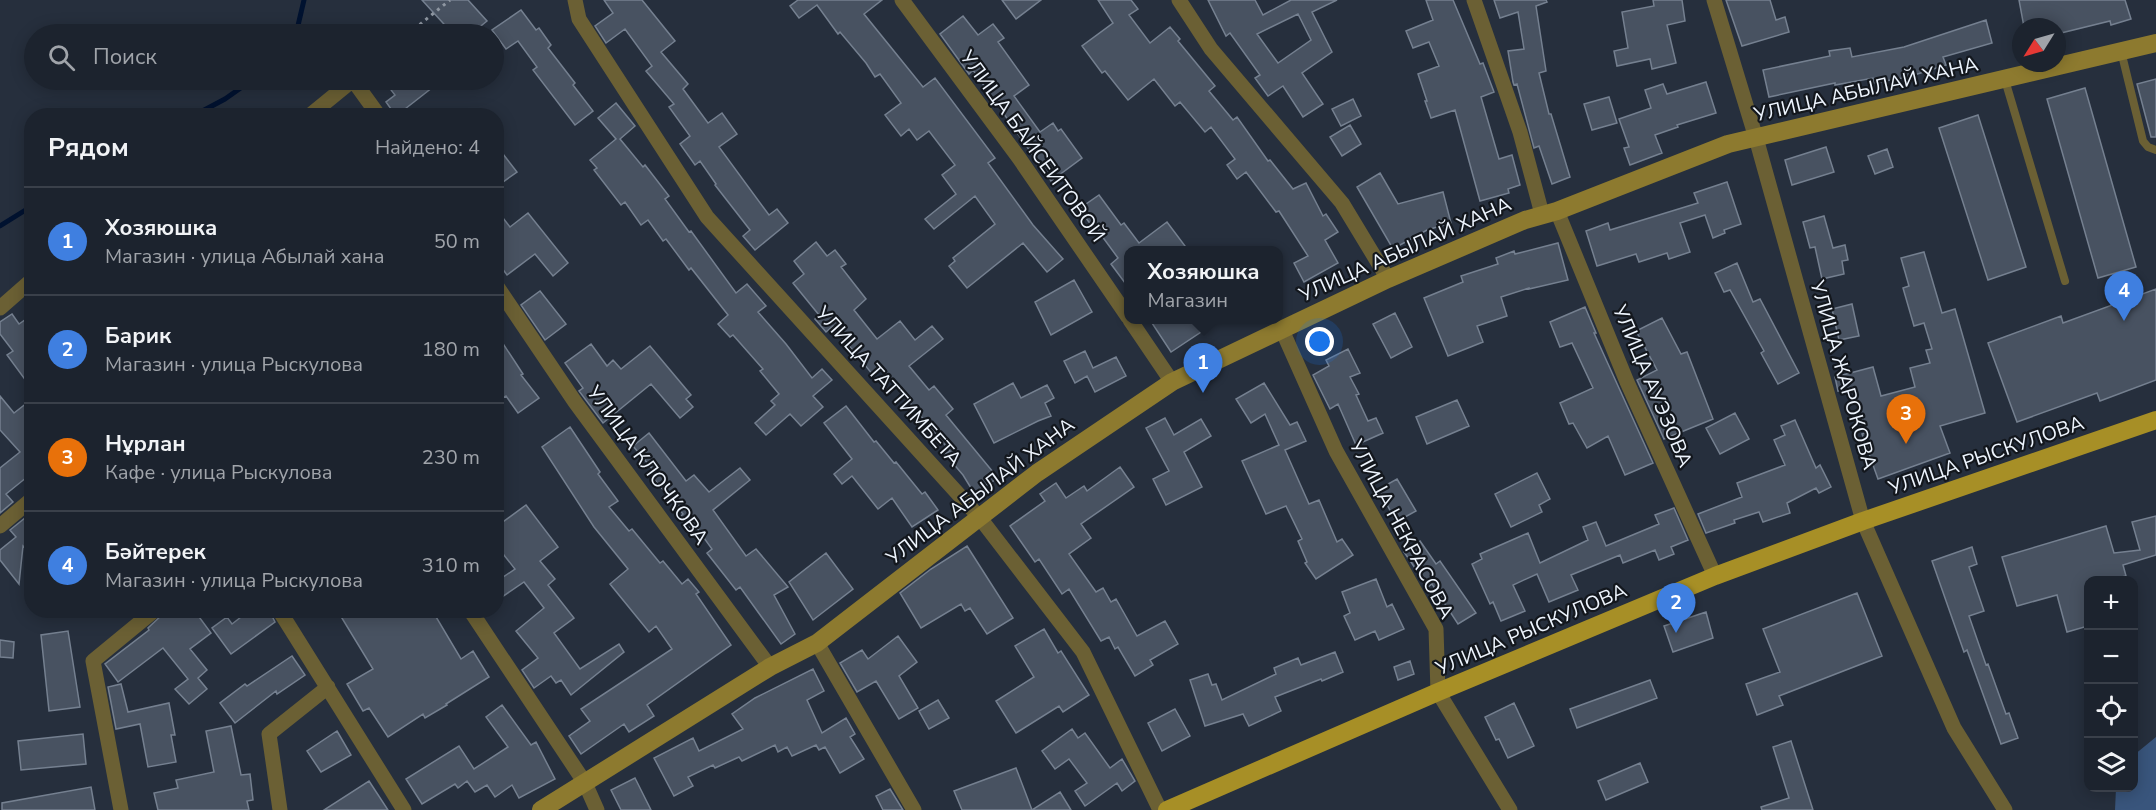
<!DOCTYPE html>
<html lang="ru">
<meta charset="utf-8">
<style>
body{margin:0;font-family:"Nunito Sans",sans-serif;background:#252b36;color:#f1f3f6}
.controls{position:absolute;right:18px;bottom:18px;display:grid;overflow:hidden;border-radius:12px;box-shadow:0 3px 15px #0003}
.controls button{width:54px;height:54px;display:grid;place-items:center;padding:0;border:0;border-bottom:2px solid #3a404a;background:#1c232e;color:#f1f3f6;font:30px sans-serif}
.compass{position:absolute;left:2012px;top:18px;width:54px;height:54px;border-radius:50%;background:#1c232e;box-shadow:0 3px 15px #0003;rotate:233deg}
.you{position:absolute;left:1320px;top:342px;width:21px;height:21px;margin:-15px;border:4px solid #fff;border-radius:50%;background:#1a73e8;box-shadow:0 0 0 9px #1a73e833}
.badge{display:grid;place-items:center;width:39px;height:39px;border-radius:50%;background:#8bbbb9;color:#fff;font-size:20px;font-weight:700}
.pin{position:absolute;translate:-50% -50px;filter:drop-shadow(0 2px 3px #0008)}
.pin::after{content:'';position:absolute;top:32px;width:21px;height:18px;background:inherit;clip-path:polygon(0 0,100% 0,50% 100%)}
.popup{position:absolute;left:1124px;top:246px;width:159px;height:78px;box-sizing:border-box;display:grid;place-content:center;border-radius:12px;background:#1c232e;filter:drop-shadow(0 2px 4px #0005);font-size:20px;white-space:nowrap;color:#a0a4aa}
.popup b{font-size:22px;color:#f1f3f6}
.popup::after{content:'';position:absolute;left:50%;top:100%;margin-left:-12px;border:12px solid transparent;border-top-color:#1c232e}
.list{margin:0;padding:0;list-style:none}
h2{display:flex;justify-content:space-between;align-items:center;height:78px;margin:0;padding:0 24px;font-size:26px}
h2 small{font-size:20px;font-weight:400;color:#a0a4aa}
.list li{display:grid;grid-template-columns:39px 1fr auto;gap:18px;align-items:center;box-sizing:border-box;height:108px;padding:0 24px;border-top:2px solid #3a404a}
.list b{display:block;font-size:22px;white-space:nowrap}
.list p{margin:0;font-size:20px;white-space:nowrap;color:#a0a4aa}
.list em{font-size:20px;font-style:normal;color:#a0a4aa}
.icon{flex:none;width:33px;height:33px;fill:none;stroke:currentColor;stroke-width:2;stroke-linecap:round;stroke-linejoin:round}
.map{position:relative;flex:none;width:2156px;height:810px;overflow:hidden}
.search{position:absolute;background:#1c232e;box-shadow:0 3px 15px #0003;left:24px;top:24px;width:480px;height:66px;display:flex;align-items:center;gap:15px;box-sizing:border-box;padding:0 21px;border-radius:33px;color:#a0a4aa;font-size:22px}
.panel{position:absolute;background:#1c232e;box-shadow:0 3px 15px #0003;left:24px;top:108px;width:480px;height:510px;border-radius:24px}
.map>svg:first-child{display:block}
.green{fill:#39557c}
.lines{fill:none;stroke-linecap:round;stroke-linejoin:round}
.stream{stroke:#001230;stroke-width:5}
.building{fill:#485261;stroke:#758090;stroke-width:1.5;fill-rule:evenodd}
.path{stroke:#8f97a2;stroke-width:3;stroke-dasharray:3 4.5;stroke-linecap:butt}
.lane{stroke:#6b6034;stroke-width:8}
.street{stroke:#6b6034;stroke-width:15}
.secondary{stroke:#8d7a2f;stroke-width:18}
.primary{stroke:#a78f26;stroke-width:18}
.labels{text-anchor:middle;stroke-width:4.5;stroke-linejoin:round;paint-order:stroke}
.street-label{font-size:20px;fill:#eef5fe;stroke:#13171d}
</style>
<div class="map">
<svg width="2156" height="810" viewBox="0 0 2156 810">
<rect width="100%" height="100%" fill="#262f3d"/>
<path class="green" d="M2156,737V810H2115L2116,788H2134V755Z"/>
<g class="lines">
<path class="stream" d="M296,34L304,0
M193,116L225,99L252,80
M0,226L32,206"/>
</g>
<path class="building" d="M422,0H468L487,21L471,34H453Z
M604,0H642L675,41L661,52L688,84L683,89L708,123L722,113L737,134L719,147L769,215L777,209L788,223L755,250L743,236L750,230L715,185L716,184L700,161L695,165L680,144L690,136L669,107L674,104L646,71L652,66L625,29L606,43L595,26L613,13Z
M798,0H882L864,14L923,87L935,78L995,158L988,163L1033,225L1063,259L1047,272L1023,243L967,288L949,266L955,261L953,258L995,224L975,196L934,229L925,219L956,194L942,175L955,165L929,131L917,140L909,129L901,136L885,115L901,103L880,74L875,77L866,63L840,32L838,34L817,5L799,18L790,6Z
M1002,0H1041L1016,19Z
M1098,0H1131L1138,9L1129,15L1150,43L1170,27L1180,39L1178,41L1215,86L1209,91L1233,120L1237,117L1268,161L1270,160L1293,189L1306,183L1323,216L1326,214L1338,232L1325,240L1338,263L1304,282L1294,263L1308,256L1279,211L1276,212L1246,172L1237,179L1227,165L1235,159L1211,127L1205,132L1180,102L1175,106L1154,79L1128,100L1105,71L1102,73L1082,46L1113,23Z
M1208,0H1255L1263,15L1291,0H1337L1312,12L1332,52L1302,73L1323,104L1303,117L1283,86L1268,96L1255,78L1260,75L1230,33L1226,36ZM1298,14L1311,40L1278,63L1257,34Z
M1426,0H1453L1480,64L1483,63L1494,92L1481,97L1499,159L1512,155L1520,185L1508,189L1509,193L1480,201L1455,110L1431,118L1425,101H1427L1418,74L1439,66L1429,42L1413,48L1406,31L1433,20Z
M1494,0H1546L1547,2L1536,6L1546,71L1539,73L1549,114H1551L1570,177L1552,184L1539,146L1534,148L1517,84L1514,85L1513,82L1508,51L1524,49L1518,12L1500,18Z
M1653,0H1682L1685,21L1667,25L1676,63L1652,69L1650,59L1617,66L1614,51L1628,48L1622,12L1654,6Z
M1726,0H1770L1776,20L1785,17L1789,32L1742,46Z
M2019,0H2125L2131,19L2111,25L2110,21L2057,34V27H2024Z
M521,10L536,30L539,28L551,45L548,48L575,83L573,85L593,111L575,125L533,70L537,67L518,41L506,49L492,30Z
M963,16L978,35L993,24L1004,38L998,42L1029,85L1014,96L1040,132L1053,123L1058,131L1061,129L1082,158L1051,181L973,70L969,74L940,34Z
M1986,20L1992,43L1943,57L1946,65L1908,77L1874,83L1873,78L1835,85V83L1769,97L1763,70L1830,56L1829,51L1850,48L1852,57L1904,47Z
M2156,79V137H2151L2137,84Z
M397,80H442L396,116L386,102L395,95L388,86Z
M1706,82L1716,113L1677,125L1678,127L1655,135L1662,153L1630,165L1624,148L1629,147L1619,119L1651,108L1645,90L1663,84L1667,94Z
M2085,88L2136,267L2098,278L2047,99Z
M1609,97L1617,123L1592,130L1584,104Z
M1353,99L1361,116L1341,126L1332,109Z
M616,103L635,126L620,139L643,167L645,165L669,196L665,199L689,232L691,231L736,293L747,284L766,306L758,312L786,344L812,378L822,369L832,380L813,396L823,407L801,426L790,414L766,435L755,423L775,405L771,401L779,394L760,371L763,369L733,335L730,337L718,324L728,315L691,268L689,270L666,239L663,241L648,220L641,225L625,202L621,205L594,170L597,168L590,160L616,139L598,118Z
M1978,115L2026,267L1988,280L1939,128Z
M1350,125L1361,144L1342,156L1330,137Z
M496,145L517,172L496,187Z
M1826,147L1834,172L1792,185L1785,160Z
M1887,149L1893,167L1875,174L1868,156Z
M1380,173L1398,204L1443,192L1451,223L1427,230L1393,249L1357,187Z
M1727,182L1741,224L1724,230L1725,233L1713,238L1705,215L1680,223L1690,252L1669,259L1667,253L1639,262L1636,254L1597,266L1586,231L1608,223L1610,230L1698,203L1694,193Z
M1099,195L1121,225L1124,223L1139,243L1167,222L1188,250H1128V287L1111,264L1118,258L1096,228L1095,230L1079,209Z
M496,209L510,227L528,213L568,263L553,276L535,254L507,275L496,260Z
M1824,216L1833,248L1845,245L1848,260L1842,261L1844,274L1822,279L1815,247L1810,248L1803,222Z
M816,242L827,256L835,250L846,264L841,267L866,299L854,310L877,339L900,321L915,340L932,326L943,339L909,366L929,390L934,386L953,409L946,415L998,478L974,493L963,475L945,454L950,451L881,368L873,375L833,326L826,332L815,319L819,315L793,283L804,274L794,261Z
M1558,243L1568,280L1529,289V288L1501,297L1507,316L1477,326L1483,342L1448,356L1424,298L1463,282L1461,276L1498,264L1496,258L1514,251L1515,254Z
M1924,252L1942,313L1955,309L1985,413L1940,426L1950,453L1878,479L1862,434L1865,433L1854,387L1838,391L1835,377L1873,367L1881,396L1915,387L1910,368L1930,363L1926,350L1932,349L1924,323L1914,326L1903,288L1909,286L1901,258Z
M1737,263L1753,302L1760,299L1799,373L1778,384L1761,353L1764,351L1730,290L1724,292L1715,273Z
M1074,280L1092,312L1051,335L1035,302Z
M2156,289V380L2100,401L2097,393L2017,422L1988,343L2061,316L2063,323Z
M540,291L566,324L545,340L521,305Z
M1852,304L1859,336L1839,340L1832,309Z
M1585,307L1596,333H1594L1653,463L1625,475L1608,436L1587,448L1573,423L1569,424L1560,403L1593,388L1572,343L1560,347L1550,322Z
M1395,313L1412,347L1391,358L1373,324Z
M12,314L19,324L32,315V389L7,355L13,351L0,334V322Z
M1662,318L1681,354L1687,352L1713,419L1664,439L1637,380L1657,370L1636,331Z
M1150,320H1193L1201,332L1171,352Z
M496,333L523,374L521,375L539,398L518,413L506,396L496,402Z
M591,344L607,366L613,360L621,369L650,346L691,395L686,399L693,407L680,418L651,384L603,423L579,391L583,388L565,363Z
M1348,349L1360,373L1350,377L1359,394L1356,395L1368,421L1376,418L1383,433L1356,445L1338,404L1330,409L1313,375L1329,366L1326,360Z
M1085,351L1093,368L1116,357L1126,376L1095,392L1087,376L1075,383L1064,361Z
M1013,383L1021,398L1047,385L1054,398L1045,403L1051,416L1038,421L994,443L974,404Z
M1264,383L1290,425L1297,422L1306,441L1285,450L1309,504L1319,500L1337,542L1342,539L1353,555L1316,579L1305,563L1307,562L1298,541L1302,539L1286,506L1266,514L1242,461L1279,445L1265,414L1251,423L1236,399Z
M0,396L14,413L32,399V473L6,494L13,502L0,513V468L20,452L0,430Z
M1457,400L1469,426L1427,444L1416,417Z
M846,406L874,442L876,441L894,463L896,462L922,494L925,492L938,510L912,527L892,498L878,509L852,476L842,484L834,474L852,459L824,423Z
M1735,413L1749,439L1720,454L1706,428Z
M1165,418L1174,435L1201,419L1211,436L1184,452L1202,487L1166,505L1153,479L1169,471L1146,428Z
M1795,420L1816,468L1820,465L1831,487L1819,493L1816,488L1787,503L1790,513L1763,522L1759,512L1734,520L1735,523L1706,533L1698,514L1742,497L1737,483L1785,465L1774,440L1785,435L1781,426Z
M570,427L600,472L598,474L618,501L609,507L629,531L632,529L660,563L663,561L682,584L688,579L699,592L696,594L731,645L647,705L654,716L629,732L624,724L581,754L569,736L590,721L581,709L672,649L656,626L649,632L610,584L628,569L594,527L542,447Z
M649,433L686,481L694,475L709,492L740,468L750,480L713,510L746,556L756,549L788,587L774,595L795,634L781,644L740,587L736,590L707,553L712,549L694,524L688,529L679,518L683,514L650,474L654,471L633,446Z
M1120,467L1134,487L1081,524L1091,538L1069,554L1096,592L1103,588L1111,602L1116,599L1137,636L1165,621L1178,644L1150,660L1153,665L1135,676L1118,647L1115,649L1109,637L1101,641L1069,589L1062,594L1039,559L1035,562L1010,526L1045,501L1040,494L1056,483L1066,498L1084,486L1087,491Z
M1537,473L1550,499L1539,505L1542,512L1511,527L1495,494Z
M1397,479L1416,511L1396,522L1379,489Z
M526,505L558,547L540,561L555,579L548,585L574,618L554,633L580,669L619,644L624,652L571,695L561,680L556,683L551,676L534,688L522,670L538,658L516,631L544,608L524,582L496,601V582L515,569L496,545V527Z
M1674,508L1688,540L1671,547L1674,554L1659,560L1655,550L1623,563L1620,555L1571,575L1578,590L1549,602L1537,574L1513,585L1525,611L1501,621L1493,602L1490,604L1472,564L1482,559L1480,554L1528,533L1540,563L1588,540L1583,527L1596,522L1606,546L1659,524L1655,515Z
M2156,516V555L2123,565L2126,576L2109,580H2088V626L2067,632L2057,595L2017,606L2002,557L2106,526L2114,553L2140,550L2132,522Z
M25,518L32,525V556L23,546L19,584L0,560V550L16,537L10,530Z
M1420,541L1436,564L1440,561L1476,613L1458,624L1432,584L1428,587L1404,552Z
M967,546L1013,618L987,634L970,608L965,611L961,604L921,628L900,593L931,569Z
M1972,547L1977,564L1969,567L1984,611L1969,616L1986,665L1988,664L2006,714L2009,713L2018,738L2001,744L1967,650L1964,652L1932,561Z
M826,553L853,589L813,620L789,582Z
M1376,579L1387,607L1392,604L1404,629L1379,640L1375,631L1355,640L1344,616L1350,613L1342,592Z
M1857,593L1882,656L1779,696L1783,705L1757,715L1746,684L1780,672L1763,629Z
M176,610H194L211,633L190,649L207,670L198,678L207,689L189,704L175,689L188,679L163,648L118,682L105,664L149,630L148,628L164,613L167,617Z
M250,610H269L275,622L231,654L212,628L227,617L232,624Z
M337,610H432L461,659L473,651L489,677L446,704L447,705L425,718L423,714L388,737L369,708L363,711L347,684L373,669Z
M1706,612L1713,638L1673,652L1664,626Z
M1044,629L1058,653L1061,651L1089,695L1063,712L1059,706L1016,733L996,701L1034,677L1015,646Z
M68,631L80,707L49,711L41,635Z
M898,636L917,662L899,676L918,708L899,719L876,681L857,692L840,663L862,650L868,659Z
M0,640L14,642L13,658L0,657Z
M1335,652L1343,672L1322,681L1321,679L1275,697L1281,711L1249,726L1243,714L1205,726L1190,680L1208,674L1212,685L1216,684L1222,700L1276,674L1274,668L1298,658L1301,665Z
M292,656L305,675L277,694L276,691L235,723L220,703L245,684L247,686Z
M1410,661L1414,674L1398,680L1394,667Z
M813,669L824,691L807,700L822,733L846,718L855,734L850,737L864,759L840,773L825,747L819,750L816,745L792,756L787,747L778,752L775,745L742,761L739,757L715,768L713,765L688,777L693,786L674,796L654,758L693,738L699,751L743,729L732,714L755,698Z
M1650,680L1657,698L1577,728L1570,709Z
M121,684L128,712L169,703L175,735H171L176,762L148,767L140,724L116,729L108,687Z
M938,700L949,718L929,729L919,711Z
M1514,703L1534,746L1508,758L1499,739L1496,740L1485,717Z
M502,705L531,745L536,742L555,779L519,798L512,785L495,797L487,785L475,792L467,781L458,788L455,784L422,804L406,779L459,746L474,769L508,747L486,717Z
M1175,709L1190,736L1162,751L1148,723Z
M231,726L241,775L250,774L253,800L247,801L249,810H158L154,793L178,788L176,780L214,772L206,731Z
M1072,729L1078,738L1085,733L1110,768L1122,759L1135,781L1122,791L1117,783L1085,806L1075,791L1087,783L1069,759L1055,769L1042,751Z
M337,731L351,755L321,772L307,751Z
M83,734L86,764L21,770L18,741Z
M1791,741L1813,810H1762L1761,807L1789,798L1773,747Z
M1640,763L1648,782L1606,800L1598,781Z
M1016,768L1032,810H962L954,791Z
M635,778L651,810H621L611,790Z
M369,781L388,810H324Z
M91,787L95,810H2V803Z
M890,789L903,810H883L876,796Z
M1060,792L1071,810H1032Z"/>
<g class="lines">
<path class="path" d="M408,34L450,0"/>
<path class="lane" d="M2121,51L2143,141L2148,147L2156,150
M2005,80L2065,281"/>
<path class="street" d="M575,0L579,19L707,217L980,518L1083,652L1160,810
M902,0L1019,158L1128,317
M1179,0L1211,49L1342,203L1388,279
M1474,0L1520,132L1542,214
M1714,0L1756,138L1863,521L1954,728L2005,810
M309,116L353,80L379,116
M1557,211L1627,382L1715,576
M496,285L575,402L770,667
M0,308L32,280
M1130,320L1172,382
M1282,330L1336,451L1436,629L1438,692L1510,810
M0,526L32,499
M279,610L404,810
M470,610L585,783L597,810
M817,643L914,810
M121,810L93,661L155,610
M280,810L269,734L328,687"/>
<path class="secondary" d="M541,810L770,667L817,643L1037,473L1172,382L1388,279L1525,220L1557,211L1728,144L2156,43"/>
<path class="primary" d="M1167,810L1438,692L1715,576L1863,521L2156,420"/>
</g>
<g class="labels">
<g class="street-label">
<text transform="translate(1866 89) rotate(-13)" y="7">УЛИЦА АБЫЛАЙ ХАНА</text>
<text transform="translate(1033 146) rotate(54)" y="7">УЛИЦА БАЙСЕИТОВОЙ</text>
<text transform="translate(1405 249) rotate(-24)" y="7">УЛИЦА АБЫЛАЙ ХАНА</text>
<text transform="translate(1844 375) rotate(74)" y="7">УЛИЦА ЖАРОКОВА</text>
<text transform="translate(889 386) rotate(48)" y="7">УЛИЦА ТАТТИМБЕТА</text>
<text transform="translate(1653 386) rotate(67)" y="7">УЛИЦА АУЭЗОВА</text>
<text transform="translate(1986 455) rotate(-19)" y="7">УЛИЦА РЫСКУЛОВА</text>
<text transform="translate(648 465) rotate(54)" y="7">УЛИЦА КЛОЧКОВА</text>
<text transform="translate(980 491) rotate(-37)" y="7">УЛИЦА АБЫЛАЙ ХАНА</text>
<text transform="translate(1402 529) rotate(62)" y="7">УЛИЦА НЕКРАСОВА</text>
<text transform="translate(1531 629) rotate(-23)" y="7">УЛИЦА РЫСКУЛОВА</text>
</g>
</g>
</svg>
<div class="controls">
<button>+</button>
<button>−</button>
<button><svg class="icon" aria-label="locate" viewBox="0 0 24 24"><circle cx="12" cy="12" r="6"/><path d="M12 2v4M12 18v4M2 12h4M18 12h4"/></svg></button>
<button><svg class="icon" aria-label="layers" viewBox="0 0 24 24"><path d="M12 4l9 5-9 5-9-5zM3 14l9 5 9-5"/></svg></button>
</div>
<svg class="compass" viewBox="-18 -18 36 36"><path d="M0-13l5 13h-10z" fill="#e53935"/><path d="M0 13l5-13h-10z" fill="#a0a4aa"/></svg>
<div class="you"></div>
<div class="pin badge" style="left:1203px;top:393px;background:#3f7fe0">1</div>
<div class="popup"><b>Хозяюшка</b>Магазин</div>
<div class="pin badge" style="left:1676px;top:633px;background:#3f7fe0">2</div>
<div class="pin badge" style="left:1906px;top:444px;background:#e8710a">3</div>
<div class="pin badge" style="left:2124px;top:321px;background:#3f7fe0">4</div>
<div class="search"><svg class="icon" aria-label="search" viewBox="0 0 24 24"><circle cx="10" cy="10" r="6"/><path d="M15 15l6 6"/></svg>Поиск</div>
<section class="panel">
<h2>Рядом<small>Найдено: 4</small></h2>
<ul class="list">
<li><span class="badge" style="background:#3f7fe0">1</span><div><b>Хозяюшка</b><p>Магазин · улица Абылай хана</p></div><em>50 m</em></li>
<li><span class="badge" style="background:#3f7fe0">2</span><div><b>Барик</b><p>Магазин · улица Рыскулова</p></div><em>180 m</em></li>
<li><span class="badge" style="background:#e8710a">3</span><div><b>Нұрлан</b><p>Кафе · улица Рыскулова</p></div><em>230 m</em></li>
<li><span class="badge" style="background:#3f7fe0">4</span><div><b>Бәйтерек</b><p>Магазин · улица Рыскулова</p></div><em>310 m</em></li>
</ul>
</section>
</div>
